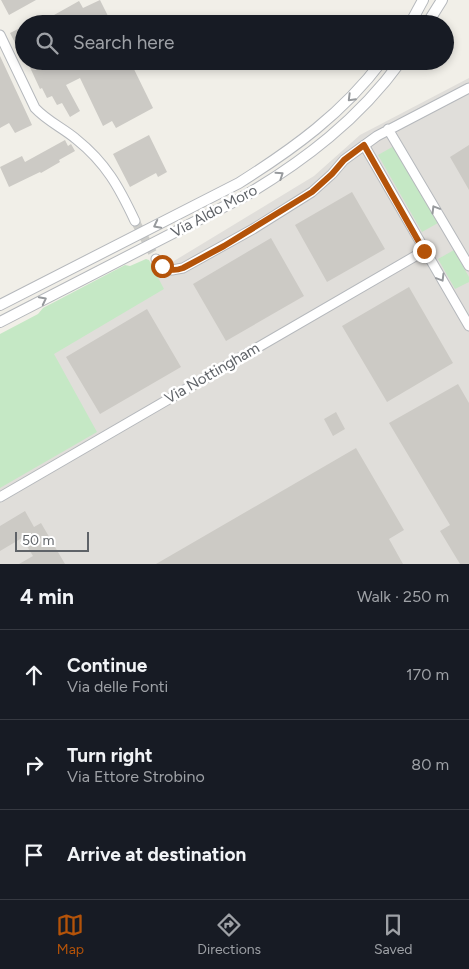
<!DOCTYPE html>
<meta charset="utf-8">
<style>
body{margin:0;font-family:Figtree,sans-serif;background:#242831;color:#f1f3f6}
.scale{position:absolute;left:15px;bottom:12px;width:74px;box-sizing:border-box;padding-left:5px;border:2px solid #5f6368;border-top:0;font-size:14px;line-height:18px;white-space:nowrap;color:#5f6368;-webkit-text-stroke:4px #fff;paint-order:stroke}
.stop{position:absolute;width:15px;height:15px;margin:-11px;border:4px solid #b45309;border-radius:50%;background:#fff}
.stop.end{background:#b45309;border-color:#fff;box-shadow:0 1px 5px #0008}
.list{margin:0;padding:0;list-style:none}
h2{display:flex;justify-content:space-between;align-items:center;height:65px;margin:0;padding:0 20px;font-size:21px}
h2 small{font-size:16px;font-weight:400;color:#9ea1a6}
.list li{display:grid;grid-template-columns:32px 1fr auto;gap:15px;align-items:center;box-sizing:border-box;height:90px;padding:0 20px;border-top:1px solid #363941}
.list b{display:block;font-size:19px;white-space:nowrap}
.list p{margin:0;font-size:16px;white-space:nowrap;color:#9ea1a6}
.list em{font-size:16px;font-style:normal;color:#9ea1a6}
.icon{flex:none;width:28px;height:28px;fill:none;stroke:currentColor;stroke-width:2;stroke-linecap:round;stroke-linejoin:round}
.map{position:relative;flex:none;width:469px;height:564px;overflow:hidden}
.search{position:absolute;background:#171b24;box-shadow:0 2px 8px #0003;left:15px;right:15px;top:15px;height:55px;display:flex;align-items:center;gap:12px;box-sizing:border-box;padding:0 18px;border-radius:28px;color:#9ea1a6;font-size:19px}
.sheet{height:335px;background:#171b24}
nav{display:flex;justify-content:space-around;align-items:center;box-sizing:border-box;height:70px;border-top:1px solid #363941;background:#171b24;font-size:14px;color:#9ea1a6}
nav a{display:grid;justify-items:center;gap:2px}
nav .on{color:#b45309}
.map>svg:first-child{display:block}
.industrial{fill:#e0deda}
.green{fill:#c5e8c5}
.building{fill:#cccac5}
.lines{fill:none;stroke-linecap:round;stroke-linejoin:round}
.minor-tunnel{stroke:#ccccc8;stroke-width:9;stroke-dasharray:9 4.5;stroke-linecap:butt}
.minor-casing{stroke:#b5b8bc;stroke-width:11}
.tertiary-casing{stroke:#b5b8bc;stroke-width:12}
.minor{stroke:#fff;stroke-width:9}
.tertiary{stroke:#fff;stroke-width:10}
.oneway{stroke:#979a9d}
.route{stroke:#b45309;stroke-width:6}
.labels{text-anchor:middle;stroke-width:5;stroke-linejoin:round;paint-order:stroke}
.street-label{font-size:15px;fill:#5f6368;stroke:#fff}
</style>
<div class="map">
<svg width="469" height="564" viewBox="0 0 469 564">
<rect width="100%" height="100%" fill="#f1efe8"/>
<path class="industrial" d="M469,78V564H0V456L39,343L314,176L360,135Z"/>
<path class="green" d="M394,146L438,223L422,232L378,155Z
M454,250L469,277V282L455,289L438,259Z
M146,259L149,260L164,289L54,354L97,432L0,488V334L38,314L43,308L125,265L130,266Z"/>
<path class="building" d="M1,0H36L9,15Z
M100,0L112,24H38L79,1L83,8Z
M24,26V60L10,33Z
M0,56L32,125L15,133L9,123L0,128Z
M27,61H130L153,108L116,128L112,121L103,126L80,78L66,85L80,111L70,117L62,103L57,105L52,96L47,98L42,88L40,89Z
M149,135L167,172L158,177L156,173L130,187L113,154Z
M65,140L68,146L71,144L75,151L59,160L60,162L41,173L40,172L9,187L0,167L22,156L25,162Z
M469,145V190L450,157Z
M352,192L385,249L327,282L295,225Z
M271,238L304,296L226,341L193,284Z
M409,287L453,363L387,402L342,326Z
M147,309L181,367L100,414L66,357Z
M458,384L469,403V564H460L440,531L450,525L389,423Z
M336,412L345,429L333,436L324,419Z
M356,448L404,530L389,539L403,564H156Z
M25,511L34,527L41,523L65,564H19L33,556L22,538L0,551V526Z"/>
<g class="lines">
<path class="minor-tunnel" d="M135,221L156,259"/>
<defs>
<path id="minor" d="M0,35L35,108C47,121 63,128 76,139C106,163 119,187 135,221
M388,129L469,266
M364,145L469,326
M156,259L166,269L172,270L183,268L253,229L312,192L332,174L344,160L377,136L469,88
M0,497L424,251"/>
<path id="tertiary" d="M410,24L423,0
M427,24L442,0
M0,305L239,183C293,149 343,113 382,61
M0,322L243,197C304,161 359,119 401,61"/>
</defs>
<use href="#minor" class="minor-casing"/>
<use href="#tertiary" class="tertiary-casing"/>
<use href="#minor" class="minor"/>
<use href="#tertiary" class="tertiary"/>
</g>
<defs><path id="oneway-chevron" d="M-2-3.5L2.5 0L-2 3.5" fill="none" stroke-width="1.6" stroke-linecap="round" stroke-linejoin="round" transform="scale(1.25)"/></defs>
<g class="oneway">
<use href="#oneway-chevron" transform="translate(351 98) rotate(135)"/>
<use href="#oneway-chevron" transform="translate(280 175) rotate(-34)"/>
<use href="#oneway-chevron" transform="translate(435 209) rotate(-121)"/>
<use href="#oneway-chevron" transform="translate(157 225) rotate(153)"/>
<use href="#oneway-chevron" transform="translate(441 278) rotate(59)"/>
<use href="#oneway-chevron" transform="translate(43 300) rotate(-27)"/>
</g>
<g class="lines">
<path class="route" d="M162,266C169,271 175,271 183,268L224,246L312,192L332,174L344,160L364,145L424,251"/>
</g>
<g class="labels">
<g class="street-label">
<text transform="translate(214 211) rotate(-28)" y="5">Via Aldo Moro</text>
<text transform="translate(212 373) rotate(-30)" y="5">Via Nottingham</text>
</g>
</g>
</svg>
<div class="scale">50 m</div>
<div class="stop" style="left:162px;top:266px"></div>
<div class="stop end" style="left:424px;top:251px"></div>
<div class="search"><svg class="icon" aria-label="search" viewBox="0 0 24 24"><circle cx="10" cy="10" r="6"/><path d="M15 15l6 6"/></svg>Search here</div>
</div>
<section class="sheet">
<h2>4 min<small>Walk · 250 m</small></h2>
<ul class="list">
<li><svg class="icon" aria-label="ahead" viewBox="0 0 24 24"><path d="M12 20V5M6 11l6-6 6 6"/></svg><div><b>Continue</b><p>Via delle Fonti</p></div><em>170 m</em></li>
<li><svg class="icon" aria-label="right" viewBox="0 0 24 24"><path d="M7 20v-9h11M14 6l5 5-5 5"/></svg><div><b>Turn right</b><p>Via Ettore Strobino</p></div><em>80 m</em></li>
<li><svg class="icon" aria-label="arrive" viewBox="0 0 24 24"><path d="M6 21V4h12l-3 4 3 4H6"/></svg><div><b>Arrive at destination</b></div></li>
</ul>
</section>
<nav>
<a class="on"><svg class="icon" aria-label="map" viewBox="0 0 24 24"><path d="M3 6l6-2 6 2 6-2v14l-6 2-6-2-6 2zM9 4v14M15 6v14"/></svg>Map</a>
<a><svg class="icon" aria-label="directions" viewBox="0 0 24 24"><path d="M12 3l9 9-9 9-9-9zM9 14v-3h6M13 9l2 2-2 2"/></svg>Directions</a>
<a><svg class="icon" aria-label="saved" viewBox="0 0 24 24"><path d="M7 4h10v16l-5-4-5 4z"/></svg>Saved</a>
</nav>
